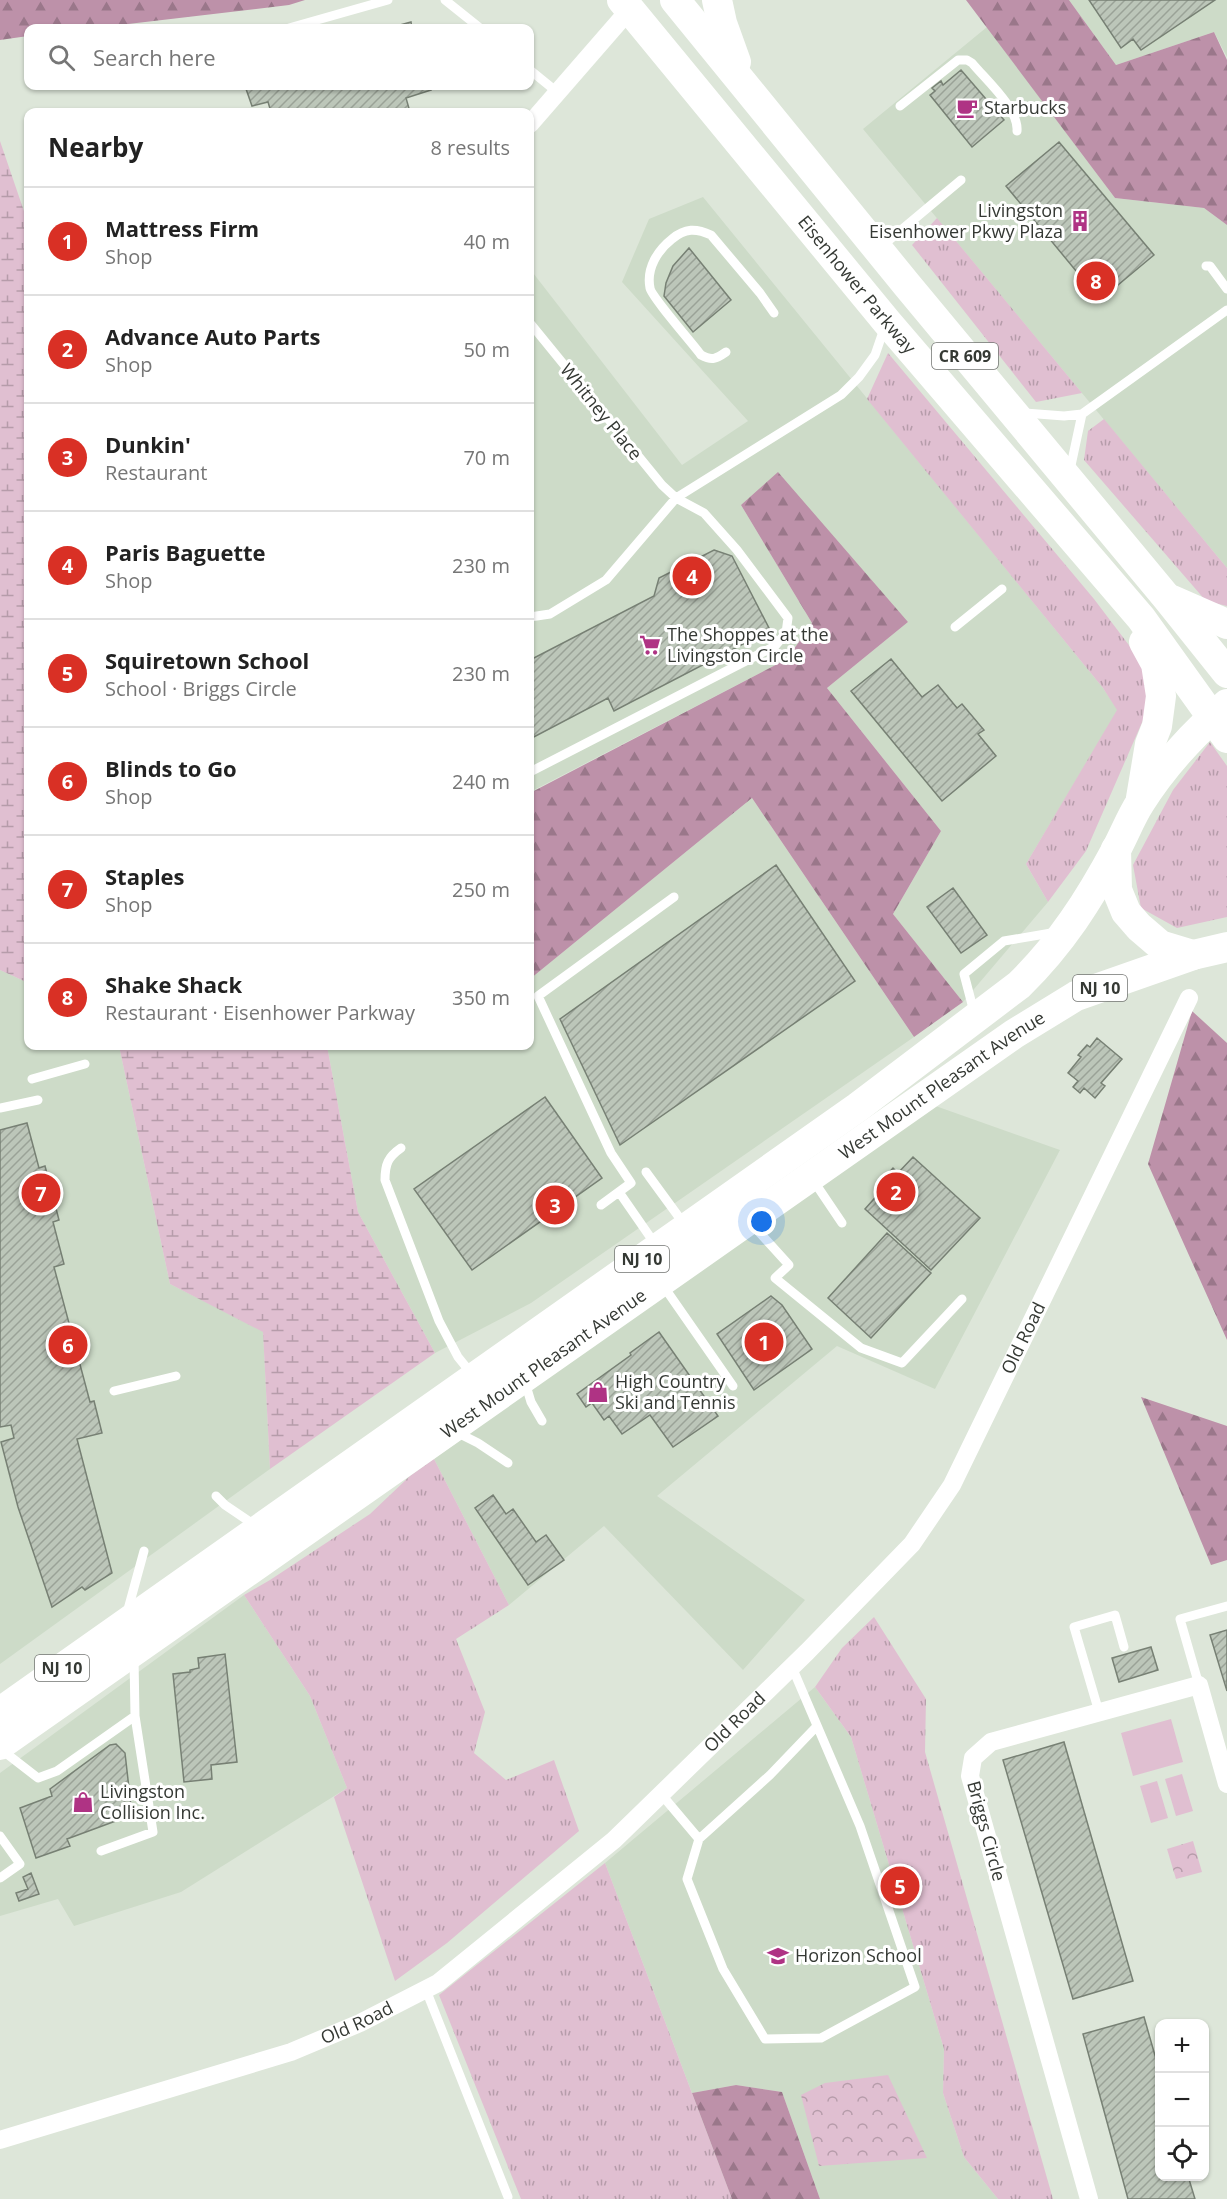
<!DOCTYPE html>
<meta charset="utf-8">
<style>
body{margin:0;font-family:"Open Sans",sans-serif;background:#f2f2f2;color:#222}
.controls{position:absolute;right:18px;bottom:18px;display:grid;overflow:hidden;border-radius:12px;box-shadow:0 2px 4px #0004}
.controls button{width:54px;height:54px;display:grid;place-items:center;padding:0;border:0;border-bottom:2px solid #e0e0e0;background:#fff;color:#222;font:30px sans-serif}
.you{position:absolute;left:762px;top:1222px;width:21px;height:21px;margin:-15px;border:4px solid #fff;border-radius:50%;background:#1a73e8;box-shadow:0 0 0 9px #1a73e833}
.badge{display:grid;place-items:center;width:39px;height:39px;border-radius:50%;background:#d93025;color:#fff;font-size:20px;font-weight:700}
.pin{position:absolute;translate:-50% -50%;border:3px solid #fff;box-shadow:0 2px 6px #0006}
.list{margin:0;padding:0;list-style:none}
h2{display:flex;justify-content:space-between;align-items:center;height:78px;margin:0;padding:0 24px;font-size:26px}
h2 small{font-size:20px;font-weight:400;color:#767676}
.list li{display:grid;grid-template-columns:39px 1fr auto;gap:18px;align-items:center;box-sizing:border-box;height:108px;padding:0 24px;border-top:2px solid #e0e0e0}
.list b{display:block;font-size:22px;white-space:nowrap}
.list p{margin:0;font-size:20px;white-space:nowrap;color:#767676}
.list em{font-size:20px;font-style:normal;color:#767676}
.icon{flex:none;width:33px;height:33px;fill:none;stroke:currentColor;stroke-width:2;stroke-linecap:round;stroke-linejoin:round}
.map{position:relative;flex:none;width:1227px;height:2199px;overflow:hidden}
.search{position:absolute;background:#fff;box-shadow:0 2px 4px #0004;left:24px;top:24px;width:510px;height:66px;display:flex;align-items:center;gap:15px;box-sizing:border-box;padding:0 21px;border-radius:12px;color:#767676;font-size:22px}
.panel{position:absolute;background:#fff;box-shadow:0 2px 4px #0004;left:24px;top:108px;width:510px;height:942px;border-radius:12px}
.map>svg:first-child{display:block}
.built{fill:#cddbc8}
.grass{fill:url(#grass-tufts)}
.forest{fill:url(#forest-firs)}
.wetland{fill:url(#wetland-marsh)}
.park{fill:url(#park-crowns)}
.pitch{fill:#e0bfd1}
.building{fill:url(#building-hatch);stroke:#778074;stroke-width:1.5}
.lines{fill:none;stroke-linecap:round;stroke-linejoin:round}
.service{stroke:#fff;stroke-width:9}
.minor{stroke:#fff;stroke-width:18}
.primary{stroke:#fff;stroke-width:30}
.labels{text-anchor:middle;stroke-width:6;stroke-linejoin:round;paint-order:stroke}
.shield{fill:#fff;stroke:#727471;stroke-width:1.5}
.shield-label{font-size:16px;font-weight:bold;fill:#353934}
.poi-label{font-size:18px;fill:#353934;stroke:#fff;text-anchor:start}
.street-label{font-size:18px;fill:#353934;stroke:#fff}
</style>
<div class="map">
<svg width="1227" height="2199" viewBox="0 0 1227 2199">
<defs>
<pattern id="grass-tufts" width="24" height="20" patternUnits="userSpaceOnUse" patternTransform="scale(1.5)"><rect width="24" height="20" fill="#e0bfd1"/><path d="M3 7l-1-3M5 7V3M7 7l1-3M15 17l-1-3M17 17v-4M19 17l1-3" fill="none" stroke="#b69caa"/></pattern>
<pattern id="forest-firs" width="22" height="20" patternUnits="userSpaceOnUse" patternTransform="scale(1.5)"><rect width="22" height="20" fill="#bd91a9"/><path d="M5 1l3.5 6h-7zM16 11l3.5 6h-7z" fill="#9a778a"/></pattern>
<pattern id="wetland-marsh" width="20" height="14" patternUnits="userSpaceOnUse" patternTransform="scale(1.5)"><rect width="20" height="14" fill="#e0bfd1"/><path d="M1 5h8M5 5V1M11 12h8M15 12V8" fill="none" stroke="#b69caa"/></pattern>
<pattern id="park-crowns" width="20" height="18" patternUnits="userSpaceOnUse" patternTransform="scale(1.5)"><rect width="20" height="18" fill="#e0bfd1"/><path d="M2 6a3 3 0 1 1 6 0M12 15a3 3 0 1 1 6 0" fill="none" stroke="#b69caa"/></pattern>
<pattern id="building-hatch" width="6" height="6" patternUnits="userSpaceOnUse" patternTransform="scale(1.5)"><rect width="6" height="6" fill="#bcc6b9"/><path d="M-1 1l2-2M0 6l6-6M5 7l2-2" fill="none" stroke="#9aa297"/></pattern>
</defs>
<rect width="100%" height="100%" fill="#dde6d9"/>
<path class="built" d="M1069,0H1227V57L1214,32L1116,65Z
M987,27L1115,198L1204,208L1227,225V568L863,129Z
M703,197L1103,688L1118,710L1026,864L1048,902L963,1002L893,914L941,831L827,688L908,622L741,505L812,623L787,659L530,792V269L682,465L748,421L622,282L649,219Z
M752,798L914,1037L531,1303L435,1353L358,1212L327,1046H530V979Z
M0,970L24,981H28V1046H119L170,1284L263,1331L270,1469L0,1664Z
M930,1104L1060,1150L935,1389L837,1346L657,1496L805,1600L743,1670L604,1526L509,1605L434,1459Z
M244,1595L310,1696L347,1788L181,1892L74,1926L58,1899L0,1916V1773Z
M815,1687L851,1737L944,2049L943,2093L964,2157L998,2199H820L782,2092L736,2085L692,2093L605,1863Z"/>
<path class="grass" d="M937,218L1082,393L1036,402L912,245Z
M888,353L1094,599L1147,669V711L1086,851L1048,902L1026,864L1117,710L1103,688L867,399Z
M1104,419L1227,568V606L1206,601L1084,460L1088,431Z
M1210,742L1227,766V917L1177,928L1141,908L1133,865L1173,790Z
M434,1459L509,1605L456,1639L485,1712L474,1753L506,1780L554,1760L579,1831L447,1943L395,1981L334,1797L347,1788L310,1696L244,1595L270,1580L370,1514L410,1476Z
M874,1617L926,1699L925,1752L1053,2199H998L964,2157L943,2093L944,2049L851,1737L815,1687L842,1648Z
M605,1863L732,2199H521L439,1995Z"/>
<path class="forest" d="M0,0H305L289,5L94,28H28V36L0,40Z
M966,0H1069L1116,65L1214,32L1227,60V225L1204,208L1115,198Z
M778,472L908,622L827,688L941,831L893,914L963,1002L914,1037L752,798L530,979V793L787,659L812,623L741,505Z
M1192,1011L1227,1043V1340L1148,1164Z
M1141,1397L1227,1426V1560L1211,1565Z
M736,2085L782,2092L820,2199H732L692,2093Z"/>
<path class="wetland" d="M0,141L28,223V981H24L0,970Z
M119,1046H327L358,1212L435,1353L270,1469L263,1332L170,1284Z"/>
<path class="park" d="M1193,1841L1202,1872L1176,1879L1167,1849Z
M888,2075L927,2158L819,2166L801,2095L825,2083Z"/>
<path class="pitch" d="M1171,1719L1183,1762L1133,1776L1121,1733Z
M1182,1774L1193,1811L1176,1816L1165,1779Z
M1157,1781L1168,1818L1151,1823L1140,1786Z"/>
<path class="building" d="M1089,0H1215L1141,50L1133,39L1121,48Z
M411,22L412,28H389Z
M961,70L1004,120L972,147L930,95L935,91L932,88L941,81L943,85Z
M245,86H429L431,90L406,98L410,112H271L268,102L252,106Z
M1059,142L1154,255L1100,300L1006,186Z
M689,248L731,300L693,332L664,296L666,283L673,266Z
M714,550L732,556L770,630L614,711L608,698L530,739V660L654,596L659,578Z
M891,659L922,697L938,685L957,708L962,704L984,730L978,734L996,756L942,801L851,691Z
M776,865L855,981L620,1145L560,1019Z
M953,888L987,935L961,953L927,907Z
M1097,1038L1122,1059L1101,1083L1105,1086L1095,1098L1084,1088L1080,1093L1073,1087L1078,1081L1068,1073L1081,1057L1078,1055L1087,1045L1090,1047Z
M545,1097L602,1178L472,1270L414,1189Z
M27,1123L39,1168L45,1166L59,1220L53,1222L64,1264L54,1267L90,1402L94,1401L102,1433L77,1439L112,1573L85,1590L82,1587L52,1607L18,1507L1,1442L14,1438L11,1425L0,1427V1130Z
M913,1157L980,1218L931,1270L865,1209L881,1191L876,1187L893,1168L898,1173Z
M887,1233L931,1273L871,1338L828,1298Z
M771,1296L782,1305L812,1349L754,1390L717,1334Z
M659,1332L718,1416L673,1447L650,1415L622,1434L609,1416L604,1420L592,1403L586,1407L577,1394L631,1355L630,1353Z
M493,1495L506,1514L513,1509L536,1542L546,1535L564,1560L528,1585L475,1508Z
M1227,1630V1691L1210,1635Z
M1151,1647L1158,1670L1119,1682L1112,1658Z
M225,1654L237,1762L211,1765L212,1779L184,1782L173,1674L190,1672V1670L199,1668L198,1658Z
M1064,1742L1133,1981L1073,1999L1003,1760Z
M116,1744L125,1753L132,1815L67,1839L70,1846L36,1858L20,1808L52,1796L50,1789L110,1745Z
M31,1873L39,1894L19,1901L16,1893L28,1889L23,1877Z
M1144,2017L1160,2073V2176H1188L1195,2199H1128L1083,2034Z"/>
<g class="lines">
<path class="service" d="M445,0L480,28
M289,28L388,0
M530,70L557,92
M900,106L958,60H967L972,63C986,80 1019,109 1017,131
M882,246L961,180
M1206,266H1210L1227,289
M530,323L662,485L676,498L704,513L737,550L788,618L786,633L775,646L530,772
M726,352C716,359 712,361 701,355C693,344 651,296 650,288C646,268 658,250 672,239C685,228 696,228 711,235L760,293L774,313
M1025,413L1064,416L1082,414L1227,310
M1070,470L1082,414
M530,617L550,614L606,580L676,498L841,395L859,377L875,355L885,326
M955,627L1002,589
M974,1012L964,974L1004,941L1057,932
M32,1079L85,1064
M0,1108L38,1100
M401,1148C388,1157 385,1164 385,1180L439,1321L458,1357L471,1373
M646,1172L684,1224
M813,1180L842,1223
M619,1192L655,1244
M601,1205L631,1183L611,1153L538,996L674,897
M750,1222L789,1265L775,1278L861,1348L902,1363L962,1299
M662,1284L733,1386
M525,1382L531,1402L542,1421
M114,1391L176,1376
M456,1432L478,1443L508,1463
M216,1496L225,1505L256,1526
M127,1613L144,1551
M134,1658L135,1716
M1199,1685L1180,1619L1227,1606
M1099,1712L1074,1627L1115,1615L1124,1647
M2,1750L38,1778L57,1771L135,1716L153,1832L101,1851
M661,1794L699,1839L687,1879L723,1969L765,2039L821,2038L915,1987L860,1826L792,1667
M0,1836L20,1864L0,1878
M699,1839L770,1775L817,1726
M426,1990L508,2197"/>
<g class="minor">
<path d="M530,124L630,9"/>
<path id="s1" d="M0,2140L291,2052L360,2023L438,1983L614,1840L807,1652L912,1544L952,1485L1189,998"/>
<path d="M1089,2199L970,1776L973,1758L991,1742L1199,1685L1227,1784"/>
</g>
<g class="primary">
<path id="s2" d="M622,0L887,322L1141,618L1227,738"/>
<path d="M675,0L907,285L1167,598L1227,673"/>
<path d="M717,0L722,23L736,62"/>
<path d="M1172,600L1227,624"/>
<path d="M1141,798L1150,744L1157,726L1161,696L1156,664L1144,642"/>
<path d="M1116,849L1117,890L1126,912L1139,927L1160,945L1193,955"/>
<path d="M0,1712L858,1107L1019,985C1061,944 1089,900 1117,848C1125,833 1131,817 1140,803C1163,766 1194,733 1227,704"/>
<path id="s3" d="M0,1745L1014,1034L1076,996L1193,955L1227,947"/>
</g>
</g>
<defs>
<symbol id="cafe-bare" viewBox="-9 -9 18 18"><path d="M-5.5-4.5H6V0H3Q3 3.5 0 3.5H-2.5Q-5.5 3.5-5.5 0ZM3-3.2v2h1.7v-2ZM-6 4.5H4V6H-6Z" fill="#af3384" stroke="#fff" stroke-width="2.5" paint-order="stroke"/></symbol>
<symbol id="building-bare" viewBox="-9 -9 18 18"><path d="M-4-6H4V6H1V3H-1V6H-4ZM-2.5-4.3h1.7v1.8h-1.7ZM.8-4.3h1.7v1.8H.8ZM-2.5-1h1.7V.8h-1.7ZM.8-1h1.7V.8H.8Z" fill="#af3384" stroke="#fff" stroke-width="2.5" paint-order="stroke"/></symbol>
<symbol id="supermarket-bare" viewBox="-9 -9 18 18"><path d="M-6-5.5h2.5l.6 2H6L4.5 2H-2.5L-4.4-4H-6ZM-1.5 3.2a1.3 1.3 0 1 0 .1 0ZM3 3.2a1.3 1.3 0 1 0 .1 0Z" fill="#af3384" stroke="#fff" stroke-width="2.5" paint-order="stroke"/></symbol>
<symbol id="shop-bare" viewBox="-9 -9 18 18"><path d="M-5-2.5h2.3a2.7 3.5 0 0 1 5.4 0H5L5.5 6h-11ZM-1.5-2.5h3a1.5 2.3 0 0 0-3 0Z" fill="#af3384" stroke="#fff" stroke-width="2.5" paint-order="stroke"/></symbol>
<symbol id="school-bare" viewBox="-9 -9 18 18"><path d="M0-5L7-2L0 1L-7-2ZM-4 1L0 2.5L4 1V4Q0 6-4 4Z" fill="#af3384" stroke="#fff" stroke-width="2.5" paint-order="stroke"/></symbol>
</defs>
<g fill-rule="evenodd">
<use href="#cafe-bare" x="952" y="93" width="30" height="30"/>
<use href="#building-bare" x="1065" y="206" width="30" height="30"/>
<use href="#supermarket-bare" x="635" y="630" width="30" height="30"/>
<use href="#shop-bare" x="583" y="1377" width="30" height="30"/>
<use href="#shop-bare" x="68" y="1787" width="30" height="30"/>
<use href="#school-bare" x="763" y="1941" width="30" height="30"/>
</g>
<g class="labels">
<g class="shield">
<rect x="932" y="343" width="66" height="26" rx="4.5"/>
<rect x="1073" y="975" width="54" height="26" rx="4.5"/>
<rect x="615" y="1246" width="54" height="26" rx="4.5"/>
<rect x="35" y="1655" width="54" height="26" rx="4.5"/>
</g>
<g class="shield-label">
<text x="965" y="362">CR 609</text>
<text x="1100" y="994">NJ 10</text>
<text x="642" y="1265">NJ 10</text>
<text x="62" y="1674">NJ 10</text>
</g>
<g class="poi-label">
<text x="984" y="114">Starbucks</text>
<text x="1063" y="217" text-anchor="end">Livingston<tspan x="1063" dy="21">Eisenhower Pkwy Plaza</tspan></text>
<text x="667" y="641">The Shoppes at the<tspan x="667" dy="21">Livingston Circle</tspan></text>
<text x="615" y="1388">High Country<tspan x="615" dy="21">Ski and Tennis</tspan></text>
<text x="100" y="1798">Livingston<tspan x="100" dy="21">Collision Inc.</tspan></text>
<text x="795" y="1962">Horizon School</text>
</g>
<g class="street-label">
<text dy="6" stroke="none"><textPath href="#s2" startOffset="369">Eisenhower Parkway</textPath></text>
<text transform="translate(601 412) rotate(51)" y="6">Whitney Place</text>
<text dy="6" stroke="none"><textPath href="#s3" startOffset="1150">West Mount Pleasant Avenue</textPath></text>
<text dy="6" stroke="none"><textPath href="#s1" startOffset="1348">Old Road</textPath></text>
<text dy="6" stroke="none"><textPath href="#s3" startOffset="664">West Mount Pleasant Avenue</textPath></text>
<text dy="6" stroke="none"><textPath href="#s1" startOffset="862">Old Road</textPath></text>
<text transform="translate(986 1831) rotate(75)" y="6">Briggs Circle</text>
<text dy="6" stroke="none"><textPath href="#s1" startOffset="376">Old Road</textPath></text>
</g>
</g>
</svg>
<div class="controls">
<button>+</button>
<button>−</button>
<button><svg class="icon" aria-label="locate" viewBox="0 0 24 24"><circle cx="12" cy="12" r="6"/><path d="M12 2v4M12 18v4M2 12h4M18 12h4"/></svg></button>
</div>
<div class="you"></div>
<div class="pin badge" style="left:764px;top:1342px">1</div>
<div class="pin badge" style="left:896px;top:1192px">2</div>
<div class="pin badge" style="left:555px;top:1205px">3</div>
<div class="pin badge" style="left:692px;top:576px">4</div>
<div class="pin badge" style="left:900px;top:1886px">5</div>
<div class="pin badge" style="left:68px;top:1345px">6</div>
<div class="pin badge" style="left:41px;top:1193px">7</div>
<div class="pin badge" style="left:1096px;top:281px">8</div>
<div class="search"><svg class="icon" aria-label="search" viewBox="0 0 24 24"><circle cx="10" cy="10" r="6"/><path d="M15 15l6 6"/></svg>Search here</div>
<section class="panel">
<h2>Nearby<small>8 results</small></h2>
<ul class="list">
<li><span class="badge">1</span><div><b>Mattress Firm</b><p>Shop</p></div><em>40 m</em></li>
<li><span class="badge">2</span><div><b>Advance Auto Parts</b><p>Shop</p></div><em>50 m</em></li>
<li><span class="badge">3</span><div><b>Dunkin'</b><p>Restaurant</p></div><em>70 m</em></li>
<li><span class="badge">4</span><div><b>Paris Baguette</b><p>Shop</p></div><em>230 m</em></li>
<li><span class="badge">5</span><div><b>Squiretown School</b><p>School · Briggs Circle</p></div><em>230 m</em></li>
<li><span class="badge">6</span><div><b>Blinds to Go</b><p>Shop</p></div><em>240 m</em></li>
<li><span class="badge">7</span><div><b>Staples</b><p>Shop</p></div><em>250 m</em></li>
<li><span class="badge">8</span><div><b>Shake Shack</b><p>Restaurant · Eisenhower Parkway</p></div><em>350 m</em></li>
</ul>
</section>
</div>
